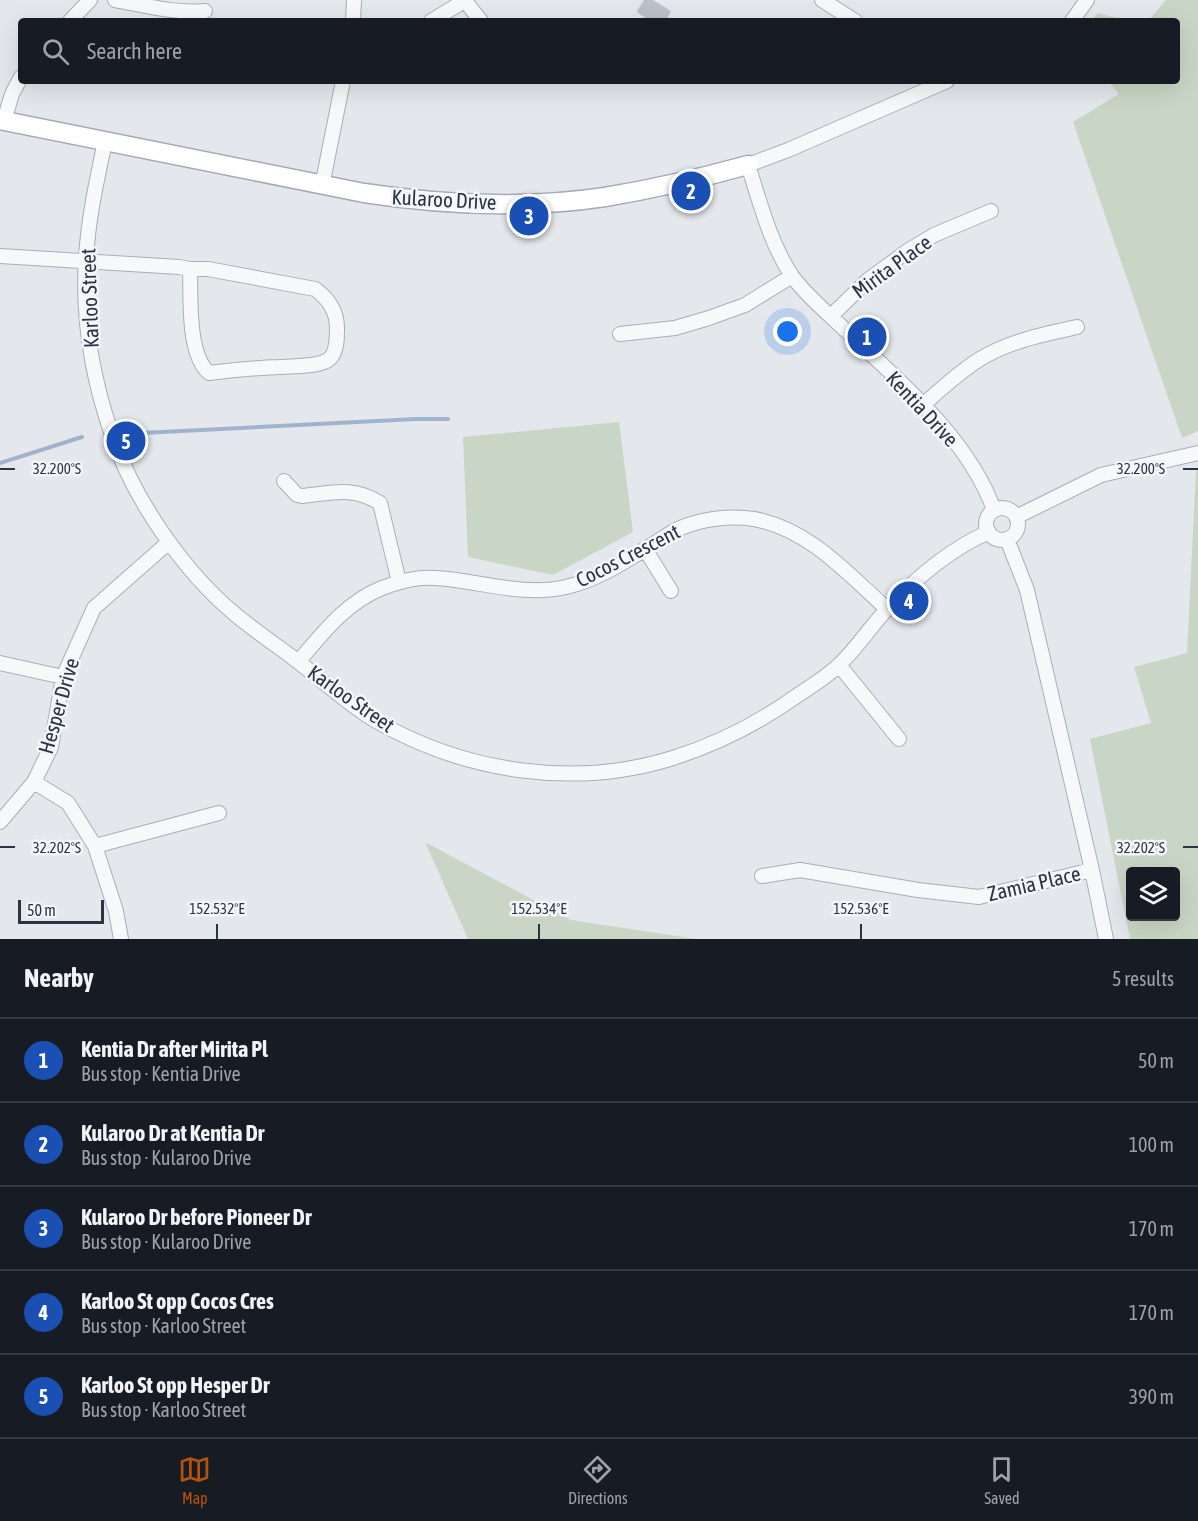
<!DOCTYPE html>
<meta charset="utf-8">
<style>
body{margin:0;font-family:"Asap Condensed",sans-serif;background:#20242c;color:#f1f3f6}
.controls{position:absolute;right:18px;bottom:18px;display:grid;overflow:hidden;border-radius:6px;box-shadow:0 6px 24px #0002}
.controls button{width:54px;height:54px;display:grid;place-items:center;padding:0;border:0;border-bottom:2px solid #363941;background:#171b24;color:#f1f3f6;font:30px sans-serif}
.scale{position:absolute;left:18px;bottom:15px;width:86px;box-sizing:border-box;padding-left:6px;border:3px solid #2b3445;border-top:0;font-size:16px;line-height:21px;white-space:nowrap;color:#2b3445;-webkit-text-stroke:4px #f4f6f9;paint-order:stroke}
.you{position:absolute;left:788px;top:332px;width:21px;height:21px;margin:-15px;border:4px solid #fff;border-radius:50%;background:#1a73e8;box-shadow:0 0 0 9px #1a73e833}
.badge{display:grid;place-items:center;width:39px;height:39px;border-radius:50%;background:#b45309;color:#fff;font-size:20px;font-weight:700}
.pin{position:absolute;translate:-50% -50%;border:3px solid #fff;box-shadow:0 2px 6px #0006}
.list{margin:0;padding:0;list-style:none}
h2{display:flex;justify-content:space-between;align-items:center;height:78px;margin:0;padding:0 24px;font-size:26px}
h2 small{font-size:20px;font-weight:400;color:#9ea1a6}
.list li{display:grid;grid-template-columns:39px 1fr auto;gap:18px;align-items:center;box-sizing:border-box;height:84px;padding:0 24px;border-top:2px solid #363941}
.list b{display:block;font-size:22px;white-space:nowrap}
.list p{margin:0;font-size:20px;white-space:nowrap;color:#9ea1a6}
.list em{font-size:20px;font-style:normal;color:#9ea1a6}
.icon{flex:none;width:33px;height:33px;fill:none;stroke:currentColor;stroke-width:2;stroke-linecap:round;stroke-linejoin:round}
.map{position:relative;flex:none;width:1198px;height:939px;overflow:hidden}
.search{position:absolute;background:#171b24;box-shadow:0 6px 24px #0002;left:18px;right:18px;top:18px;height:66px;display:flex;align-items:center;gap:15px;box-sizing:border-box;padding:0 21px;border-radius:6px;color:#9ea1a6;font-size:22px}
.sheet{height:498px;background:#171b24}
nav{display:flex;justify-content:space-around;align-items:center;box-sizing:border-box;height:84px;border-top:2px solid #363941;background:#171b24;font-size:16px;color:#9ea1a6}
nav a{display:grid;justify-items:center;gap:3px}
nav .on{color:#b45309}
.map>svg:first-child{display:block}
.green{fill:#c9d6c5;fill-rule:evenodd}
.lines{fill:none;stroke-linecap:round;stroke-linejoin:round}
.stream{stroke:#9fb4cc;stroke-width:4}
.building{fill:#bbc0ca}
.minor-casing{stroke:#a9aeb7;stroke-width:16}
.major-casing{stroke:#a3abb8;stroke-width:21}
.minor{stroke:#f7f8fa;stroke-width:14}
.major{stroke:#fff;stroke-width:18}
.ticks{fill:none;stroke:#2b3445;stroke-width:2}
.labels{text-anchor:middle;stroke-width:5;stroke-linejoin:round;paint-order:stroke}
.street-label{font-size:21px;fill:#2b3445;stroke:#f4f6f9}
.ticks-label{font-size:15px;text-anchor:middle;fill:#2b3445;stroke:#f4f6f9;stroke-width:5;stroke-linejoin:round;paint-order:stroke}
</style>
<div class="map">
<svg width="1198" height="939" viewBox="0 0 1198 939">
<rect width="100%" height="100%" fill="#e4e7ec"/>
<path class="green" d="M1166,0H1198V431L1182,438L1073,122L1119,94L1108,81H1177V21H1148Z
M1098,13L1127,21H1090Z
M619,422L633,532L553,575L468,557L463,437Z
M1198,470V939H1130L1090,739L1151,723L1134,667L1187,653L1196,471ZM1130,872H1176V916H1130Z
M425,842L571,920L696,939H468Z"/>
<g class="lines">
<path class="stream" d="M142,433L416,419H448
M0,463L82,437"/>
</g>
<path class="building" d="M644,0H653L671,11L666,21H650L638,13L637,11Z"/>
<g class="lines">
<defs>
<path id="minor" d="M115,0C144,5 175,14 205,11
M822,0L855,21
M465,1L481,21
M70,21L90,0
M353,21L354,0
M431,21L466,0
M1072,21L1087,0
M947,81L788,150L748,165C760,202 770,243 792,276C805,294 824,310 840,325C896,379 967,435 994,510
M4,121L12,94L21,77
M105,141C97,180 88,219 86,259C82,319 93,381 113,438C135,501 184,572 236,615C254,630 273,643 292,657C320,678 346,703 376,721C465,772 574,789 673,758C720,743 759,723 798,695C812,686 826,677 838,666C857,648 871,626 888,608C917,577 950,549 989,532
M322,186L343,81
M0,256L179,267L190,269C191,297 187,354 209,373C232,370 255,368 279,367C293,366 307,367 321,363C325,362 330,359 332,356C337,349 337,337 337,328C337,311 329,299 315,289L208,269H190
M831,316L868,280L909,250L934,235L991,211
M620,334L675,328L709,318L745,305L792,276
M923,405C941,389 959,372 980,359C1009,341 1045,334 1077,327
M284,481L297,495L302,496C333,493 352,486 380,503L399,582
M986 524a16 16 0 1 1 32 0a16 16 0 1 1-32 0Z
M1016,517L1101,475L1198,453
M1007,539L1027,590L1092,870L1106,939
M645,549L671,591
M298,662C323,633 345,603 382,588C395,583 408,579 422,578C435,577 449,579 462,581C496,586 532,595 566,587C598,580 627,560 655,543C662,539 670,533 678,529C701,519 729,515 754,519C809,529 847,573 887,609
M0,663L63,677
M839,665L899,739
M34,782L68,803L95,846L116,911L121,939
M0,822L34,782L51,747L63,677L94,608L169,542
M95,846L219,813
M762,876L800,870L918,890L979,897L1092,870"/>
<path id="major" d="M0,120L364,193C443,205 525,209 605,197C653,189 701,178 748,165"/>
</defs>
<use href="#minor" class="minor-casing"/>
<use href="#major" class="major-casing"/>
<use href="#minor" class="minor"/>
<use href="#major" class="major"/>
</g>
<path class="ticks" d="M0,469H15M1183,469H1198M0,847H15M1183,847H1198M217,924V939M539,924V939M861,924V939"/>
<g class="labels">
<g class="street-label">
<text transform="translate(444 200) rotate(3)" y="7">Kularoo Drive</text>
<text transform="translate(892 267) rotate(-36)" y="7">Mirita Place</text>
<text transform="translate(90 298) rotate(-92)" y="7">Karloo Street</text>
<text transform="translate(922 409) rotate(47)" y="7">Kentia Drive</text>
<text transform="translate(628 556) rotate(-27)" y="7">Cocos Crescent</text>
<text transform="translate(351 699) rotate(35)" y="7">Karloo Street</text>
<text transform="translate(59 706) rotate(-74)" y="7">Hesper Drive</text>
<text transform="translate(1034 884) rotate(-13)" y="7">Zamia Place</text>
</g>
</g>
<g class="ticks-label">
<text x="57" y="474">32.200°S</text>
<text x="1141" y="474">32.200°S</text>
<text x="57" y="853">32.202°S</text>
<text x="1141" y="853">32.202°S</text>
<text x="217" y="914">152.532°E</text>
<text x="539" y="914">152.534°E</text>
<text x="861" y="914">152.536°E</text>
</g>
</svg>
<div class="controls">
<button><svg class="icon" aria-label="layers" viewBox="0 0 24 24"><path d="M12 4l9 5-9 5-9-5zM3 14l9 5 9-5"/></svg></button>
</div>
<div class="scale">50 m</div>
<div class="you"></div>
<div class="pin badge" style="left:867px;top:337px;background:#1a4fb4">1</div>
<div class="pin badge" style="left:691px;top:191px;background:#1a4fb4">2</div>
<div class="pin badge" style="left:529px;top:216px;background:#1a4fb4">3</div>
<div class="pin badge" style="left:909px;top:601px;background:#1a4fb4">4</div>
<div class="pin badge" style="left:126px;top:441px;background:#1a4fb4">5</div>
<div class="search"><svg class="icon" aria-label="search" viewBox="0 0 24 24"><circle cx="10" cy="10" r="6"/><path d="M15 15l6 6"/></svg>Search here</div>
</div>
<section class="sheet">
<h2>Nearby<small>5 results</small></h2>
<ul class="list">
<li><span class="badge" style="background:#1a4fb4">1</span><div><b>Kentia Dr after Mirita Pl</b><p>Bus stop · Kentia Drive</p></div><em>50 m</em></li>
<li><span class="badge" style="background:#1a4fb4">2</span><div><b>Kularoo Dr at Kentia Dr</b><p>Bus stop · Kularoo Drive</p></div><em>100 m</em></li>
<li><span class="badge" style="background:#1a4fb4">3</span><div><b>Kularoo Dr before Pioneer Dr</b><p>Bus stop · Kularoo Drive</p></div><em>170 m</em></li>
<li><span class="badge" style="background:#1a4fb4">4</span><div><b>Karloo St opp Cocos Cres</b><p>Bus stop · Karloo Street</p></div><em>170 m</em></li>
<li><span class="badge" style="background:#1a4fb4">5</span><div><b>Karloo St opp Hesper Dr</b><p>Bus stop · Karloo Street</p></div><em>390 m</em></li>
</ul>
</section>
<nav>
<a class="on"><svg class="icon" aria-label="map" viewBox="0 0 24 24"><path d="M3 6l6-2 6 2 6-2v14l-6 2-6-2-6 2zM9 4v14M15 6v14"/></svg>Map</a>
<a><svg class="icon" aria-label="directions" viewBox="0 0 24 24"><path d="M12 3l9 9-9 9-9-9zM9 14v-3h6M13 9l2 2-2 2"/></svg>Directions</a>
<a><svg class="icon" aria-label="saved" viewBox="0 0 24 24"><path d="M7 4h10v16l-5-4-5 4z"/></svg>Saved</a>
</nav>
